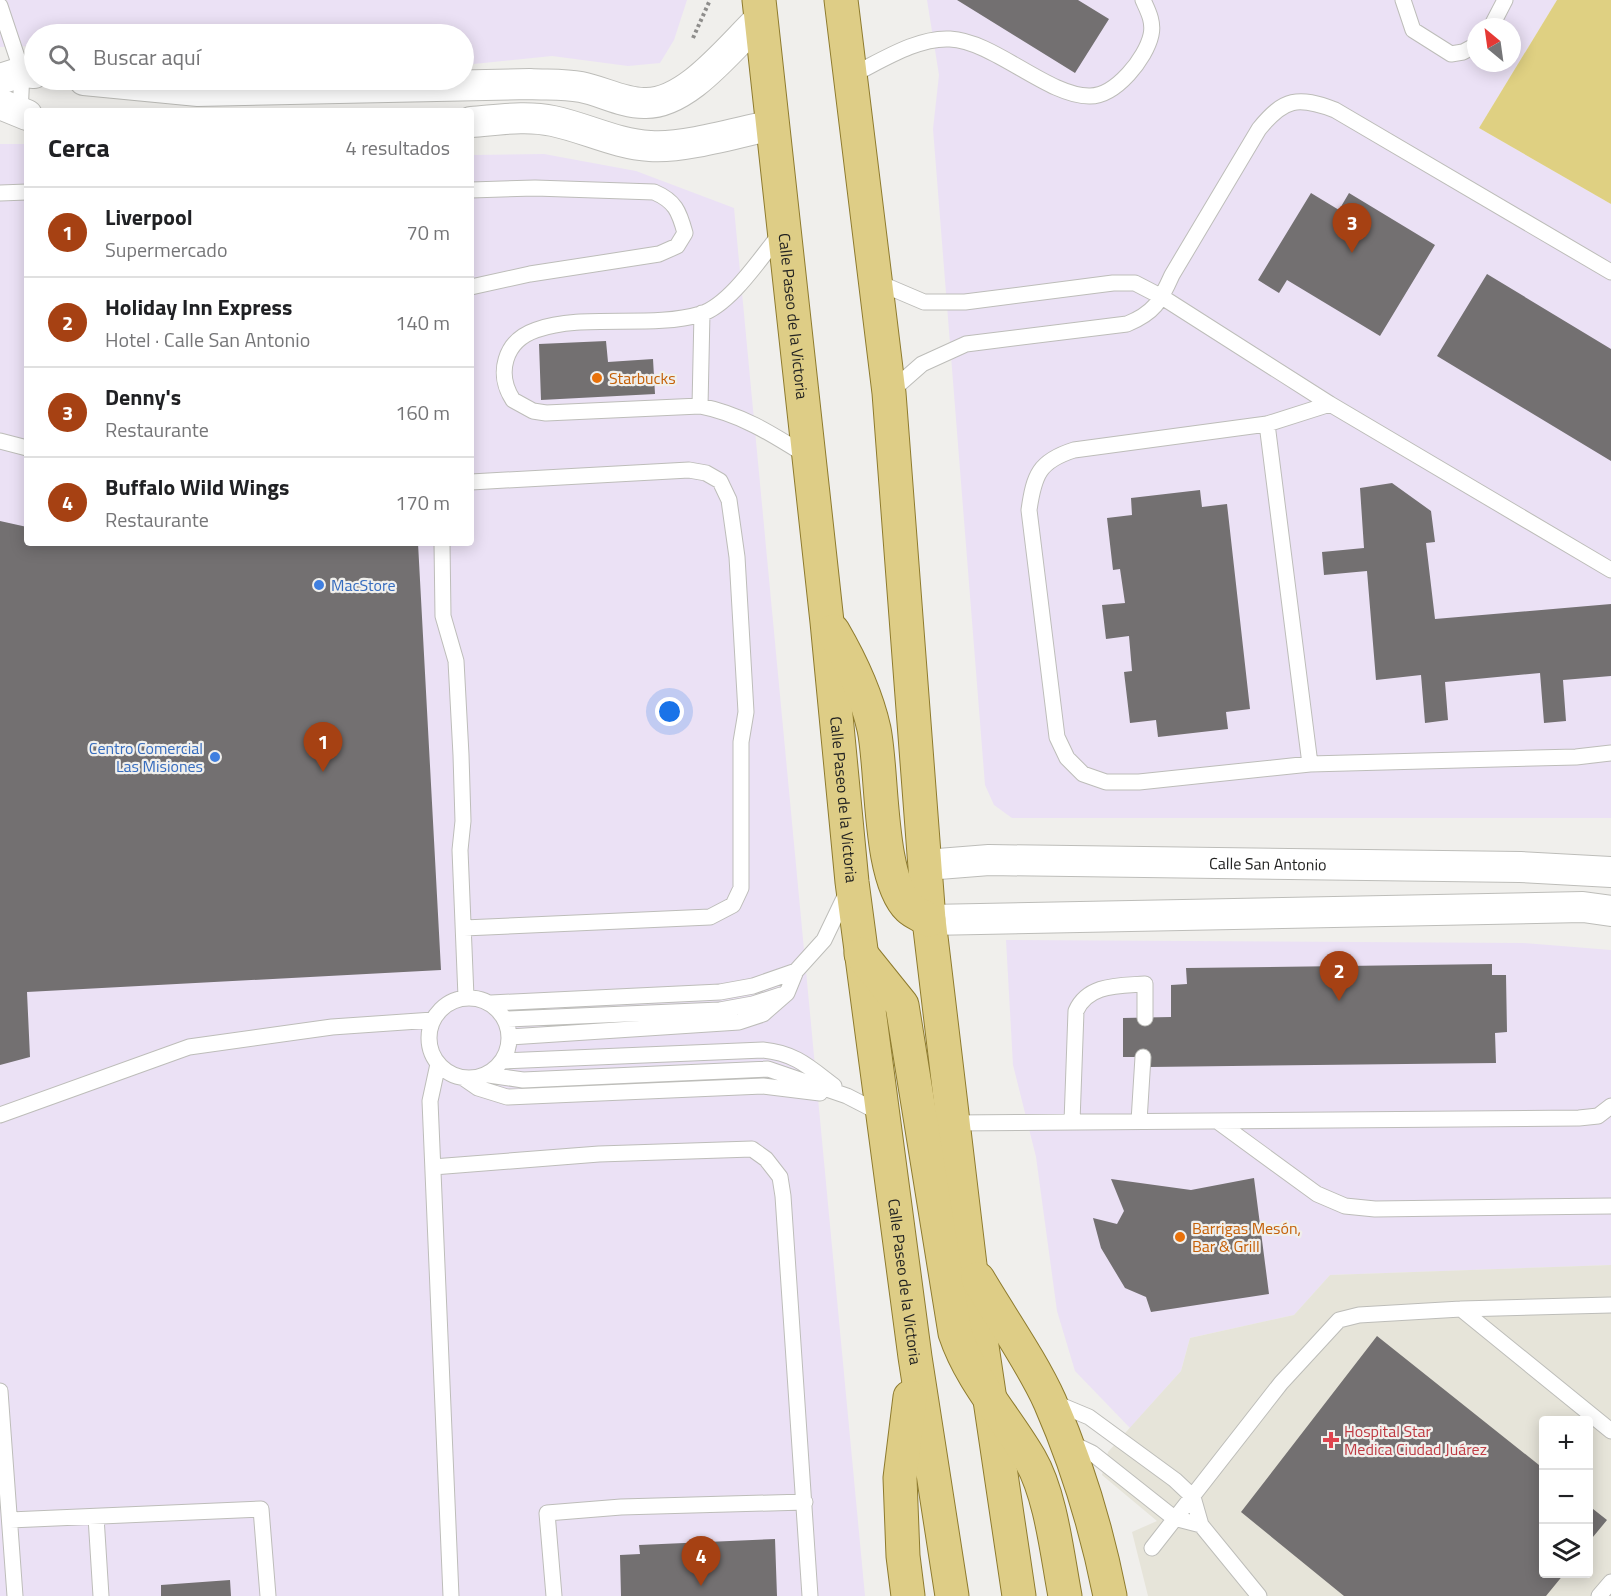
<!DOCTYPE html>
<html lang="es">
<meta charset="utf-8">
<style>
body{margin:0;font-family:"Titillium Web",sans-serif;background:#f6f6f6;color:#202124}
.controls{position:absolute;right:18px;bottom:18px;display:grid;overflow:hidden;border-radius:6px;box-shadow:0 3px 15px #0003}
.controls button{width:54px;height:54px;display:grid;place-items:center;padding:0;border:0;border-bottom:2px solid #e0e0e0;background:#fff;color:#202124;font:30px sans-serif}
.compass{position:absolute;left:1467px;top:18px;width:54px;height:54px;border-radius:50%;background:#fff;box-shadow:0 3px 15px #0003;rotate:331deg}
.you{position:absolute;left:670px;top:712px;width:21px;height:21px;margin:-15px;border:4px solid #fff;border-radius:50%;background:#1a73e8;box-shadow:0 0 0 9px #1a73e833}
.badge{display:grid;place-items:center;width:39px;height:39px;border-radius:50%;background:#a64113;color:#fff;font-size:20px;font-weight:700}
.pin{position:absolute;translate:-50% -50px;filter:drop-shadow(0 2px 3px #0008)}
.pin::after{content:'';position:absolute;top:32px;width:21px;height:18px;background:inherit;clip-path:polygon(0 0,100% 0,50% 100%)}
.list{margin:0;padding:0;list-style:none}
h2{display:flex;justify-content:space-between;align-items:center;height:78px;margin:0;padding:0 24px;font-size:26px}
h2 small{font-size:20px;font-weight:400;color:#757577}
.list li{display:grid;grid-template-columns:39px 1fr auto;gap:18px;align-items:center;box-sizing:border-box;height:90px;padding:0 24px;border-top:2px solid #e0e0e0}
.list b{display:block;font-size:22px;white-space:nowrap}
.list p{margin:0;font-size:20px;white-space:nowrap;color:#757577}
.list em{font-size:20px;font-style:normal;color:#757577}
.icon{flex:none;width:33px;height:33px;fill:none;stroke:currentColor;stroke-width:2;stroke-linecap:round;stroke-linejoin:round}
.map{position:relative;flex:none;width:1611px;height:1596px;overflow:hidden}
.search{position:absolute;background:#fff;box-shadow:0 3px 15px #0003;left:24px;top:24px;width:450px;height:66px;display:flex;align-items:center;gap:15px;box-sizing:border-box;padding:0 21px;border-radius:33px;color:#757577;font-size:22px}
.panel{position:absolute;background:#fff;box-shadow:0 3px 15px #0003;left:24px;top:108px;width:450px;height:438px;border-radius:6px}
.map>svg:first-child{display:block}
.commercial{fill:#ebe1f5;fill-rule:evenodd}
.built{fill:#e6e4d9;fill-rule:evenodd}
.green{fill:#dfd082}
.building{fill:#737071}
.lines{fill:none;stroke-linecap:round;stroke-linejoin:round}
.service-casing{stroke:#bdbdb9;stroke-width:17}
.minor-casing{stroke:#bdbdb9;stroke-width:32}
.primary-casing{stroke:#8e7b2e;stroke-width:35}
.path{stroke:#8e8d8b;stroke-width:4;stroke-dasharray:3 3;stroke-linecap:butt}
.service{stroke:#fff;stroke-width:15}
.minor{stroke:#fff;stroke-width:30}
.primary{stroke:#decd86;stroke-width:33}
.food-dot{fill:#e8710a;stroke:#f0efec;stroke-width:2}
.shop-dot{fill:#3f7fe0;stroke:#f0efec;stroke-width:2}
.health-dot{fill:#e0444e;stroke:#f0efec;stroke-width:2}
.labels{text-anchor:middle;stroke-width:4.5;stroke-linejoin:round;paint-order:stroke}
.street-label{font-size:16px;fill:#222221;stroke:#f0efec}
.food-label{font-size:16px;fill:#c56008;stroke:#f0efec;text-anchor:start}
.shop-label{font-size:16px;fill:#366cbe;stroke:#f0efec;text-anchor:start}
.health-label{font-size:16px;fill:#be3a42;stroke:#f0efec;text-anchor:start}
</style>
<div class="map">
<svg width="1611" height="1596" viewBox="0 0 1611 1596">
<rect width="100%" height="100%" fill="#f0efec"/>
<path class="commercial" d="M0,0H687L674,40L660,63L628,66L552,56L464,65V34H34V46L0,47Z
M927,0H1557L1479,128L1611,204V818H1012L994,805L985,785L933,129L939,75ZM1476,27H1512V63H1476Z
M0,144H27V543H471V155L544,154L636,171L734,208L865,1596H0Z
M1006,940L1523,943L1611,950V1265L1330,1275L1294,1315L1190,1338L1181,1371L1130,1428L1075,1371L1057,1311L1036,1157L1013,1065Z"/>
<path class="built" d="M1611,1265V1596H1148L1132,1532L1157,1521L1102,1475L1108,1452L1181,1371L1190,1338L1294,1315L1330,1275ZM1544,1420H1588V1574H1544Z"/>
<path class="green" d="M1557,0H1611V204L1479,128Z"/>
<path class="building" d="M957,0H1078L1109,19L1075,73Z
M1311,193L1339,210L1349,193L1435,245L1380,336L1287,280L1279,293L1258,280Z
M1487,274L1611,349V461L1437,356Z
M606,341L608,362L653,359L655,394L541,400L539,344Z
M1392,483L1431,511L1435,542L1426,543L1435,619L1611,604V676L1563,680L1566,721L1544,723L1540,673L1445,682L1448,720L1425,723L1421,675L1376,680L1367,571L1324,575L1322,552L1364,548L1360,488Z
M1200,490L1202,507L1227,504L1250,709L1226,712L1228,729L1158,737L1156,720L1130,723L1124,672L1132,671L1129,636L1106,639L1102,605L1125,603L1120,569L1113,570L1107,518L1132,515L1131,498Z
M0,521L27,527V543H418L441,970L27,992L30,1057L0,1065Z
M1492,964V975H1506L1507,1032L1495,1033L1496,1063L1150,1067V1057H1123V1018L1171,1017V985L1187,984L1186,968Z
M1254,1178L1269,1294L1151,1312L1146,1297L1125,1288L1101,1248L1093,1218L1117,1224L1124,1211L1111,1179L1191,1190Z
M1377,1336L1544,1469V1574H1564L1546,1596H1344L1241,1512Z
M1588,1505L1607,1520L1588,1543Z
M775,1539L777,1596H621L620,1555L640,1554L639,1545Z
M230,1580L231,1596H161V1585Z"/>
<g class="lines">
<defs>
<path id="service" d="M1403,0L1413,30L1451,54L1463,52L1476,45
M0,6L22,72L20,114
M1491,27L1505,0
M848,77C878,63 916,37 950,39C994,41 1049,97 1090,96C1116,96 1146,58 1151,35C1154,22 1148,11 1143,0
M471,190L535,188L654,192C675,201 679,211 685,233L677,246L659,254L530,274L471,287
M0,193L27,192
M781,233C761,257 731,304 701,314C651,329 584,313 536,330C504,341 496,374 513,400L533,411L546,413L700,406C741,414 772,434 807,456
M877,282L924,302H965L1113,283H1135L1162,297L1330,404L1611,570
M889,393L922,364L966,344L1127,324C1154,313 1160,302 1172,275L1259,129C1284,98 1298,96 1335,110L1611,272
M1330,404L1267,424L1074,450C1039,461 1034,475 1029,510L1057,737L1067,758L1083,774L1106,782H1139L1310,764L1576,757L1611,753
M700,406L702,313
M1267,424L1310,764
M0,441L27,448
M442,543L443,616L456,661L461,755L463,821L460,850L466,997
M464,928L710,917L733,905L741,888V742L746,712L737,557L729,500L720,481L706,473L689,470L471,482
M429 1038a40 40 0 1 1 80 0a40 40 0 1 1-80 0Z
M491,1003L720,992L753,986L796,971
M506,1019L720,1010L753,1004L781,995
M510,1037L739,1022L763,1014L787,993L796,971L824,940L848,890
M503,1061L763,1050C795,1053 809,1067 834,1086
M438,1064L430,1101L451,1596
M489,1075L523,1080L768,1069L847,1096L882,1114
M465,1079L478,1088L507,1097L763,1086L820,1093
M0,1115L189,1047L332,1027L433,1020
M1139,1121L1143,1057
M1217,1121L1317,1194L1345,1206L1375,1209L1611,1206
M1072,1122L1076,1011C1088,984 1118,986 1145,984V1018
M953,1123L1579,1118L1598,1116L1611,1106
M433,1167L599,1154L752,1149L766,1159L780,1177L783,1196L810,1596
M1461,1309L1611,1431
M0,1391L15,1596
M1053,1402L1089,1417L1175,1480L1193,1497L1201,1525L1259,1596
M1071,1443L1092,1453L1174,1518L1201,1525
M96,1517L101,1596
M10,1520L261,1509L268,1596
M1152,1548L1281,1383L1339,1320L1359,1315L1461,1309L1611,1305
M554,1596L547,1513L621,1507L805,1502
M1599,1596L1611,1582"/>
<g id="minor">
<path d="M0,79L22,72L34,73"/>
<path d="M84,80L198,91L530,84C547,85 564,84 581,87C602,91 622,103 644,103C687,105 731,46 761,18"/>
<path d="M0,104L27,115"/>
<path d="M471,122C498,120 526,115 553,121C586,128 616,144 650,146C681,149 740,132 772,125"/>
<path id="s1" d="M926,865L989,860L1520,867L1611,872"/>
<path d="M929,920L1583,907L1611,911"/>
</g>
<g id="primary">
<path id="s2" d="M759,0L827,622L852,882L915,1357L952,1596"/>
<path d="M841,0L889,393L929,920L970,1265L1019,1596"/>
<path d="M833,631C851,662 866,693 874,729C883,772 878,878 909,908C914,913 923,916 929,920"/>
<path d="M861,954L902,1005L955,1333C971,1381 1005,1416 1030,1459C1051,1495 1057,1554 1065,1596"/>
<path d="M978,1279C1001,1318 1032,1362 1050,1402C1077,1464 1097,1530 1110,1596"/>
<path d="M908,1596L903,1556L900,1478L910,1397"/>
</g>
</defs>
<use href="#service" class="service-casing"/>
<use href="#minor" class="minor-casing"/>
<use href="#primary" class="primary-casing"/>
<path class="path" d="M693,38L710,0"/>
<use href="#service" class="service"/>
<use href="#minor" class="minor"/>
<use href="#primary" class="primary"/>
</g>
<g class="food-dot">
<circle cx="597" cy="378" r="6"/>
<circle cx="1180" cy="1237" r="6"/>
</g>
<g class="shop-dot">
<circle cx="319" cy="585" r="6"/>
<circle cx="215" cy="757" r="6"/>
</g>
<path class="health-dot" d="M1328 1431h6v6h6v6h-6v6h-6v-6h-6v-6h6z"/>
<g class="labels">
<g class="street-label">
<text dy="6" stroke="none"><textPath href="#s2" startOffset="318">Calle Paseo de la Victoria</textPath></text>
<text dy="6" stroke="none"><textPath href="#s2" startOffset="804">Calle Paseo de la Victoria</textPath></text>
<text dy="6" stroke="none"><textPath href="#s1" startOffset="342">Calle San Antonio</textPath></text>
<text dy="6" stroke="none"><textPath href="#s2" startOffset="1290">Calle Paseo de la Victoria</textPath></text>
</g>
<g class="food-label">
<text x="609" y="384">Starbucks</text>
<text x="1192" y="1234">Barrigas Mesón,<tspan x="1192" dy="18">Bar &amp; Grill</tspan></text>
</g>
<g class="shop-label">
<text x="331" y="591">MacStore</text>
<text x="203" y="754" text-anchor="end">Centro Comercial<tspan x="203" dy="18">Las Misiones</tspan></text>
</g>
<g class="health-label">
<text x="1344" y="1437">Hospital Star<tspan x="1344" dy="18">Medica Ciudad Juárez</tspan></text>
</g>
</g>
</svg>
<div class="controls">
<button>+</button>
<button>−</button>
<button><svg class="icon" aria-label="layers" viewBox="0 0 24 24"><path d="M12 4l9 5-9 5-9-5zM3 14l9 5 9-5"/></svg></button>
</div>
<svg class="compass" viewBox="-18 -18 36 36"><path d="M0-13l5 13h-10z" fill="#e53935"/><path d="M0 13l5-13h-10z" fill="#757577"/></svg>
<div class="you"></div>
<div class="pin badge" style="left:323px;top:772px">1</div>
<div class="pin badge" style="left:1339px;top:1001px">2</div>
<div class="pin badge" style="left:1352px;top:253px">3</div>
<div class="pin badge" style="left:701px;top:1586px">4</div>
<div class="search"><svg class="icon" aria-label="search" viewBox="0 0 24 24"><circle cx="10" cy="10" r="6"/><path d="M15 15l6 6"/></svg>Buscar aquí</div>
<section class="panel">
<h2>Cerca<small>4 resultados</small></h2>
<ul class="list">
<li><span class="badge">1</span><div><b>Liverpool</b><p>Supermercado</p></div><em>70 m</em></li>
<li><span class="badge">2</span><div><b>Holiday Inn Express</b><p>Hotel · Calle San Antonio</p></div><em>140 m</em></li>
<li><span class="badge">3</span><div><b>Denny's</b><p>Restaurante</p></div><em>160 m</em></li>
<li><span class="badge">4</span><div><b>Buffalo Wild Wings</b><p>Restaurante</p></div><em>170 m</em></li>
</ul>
</section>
</div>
